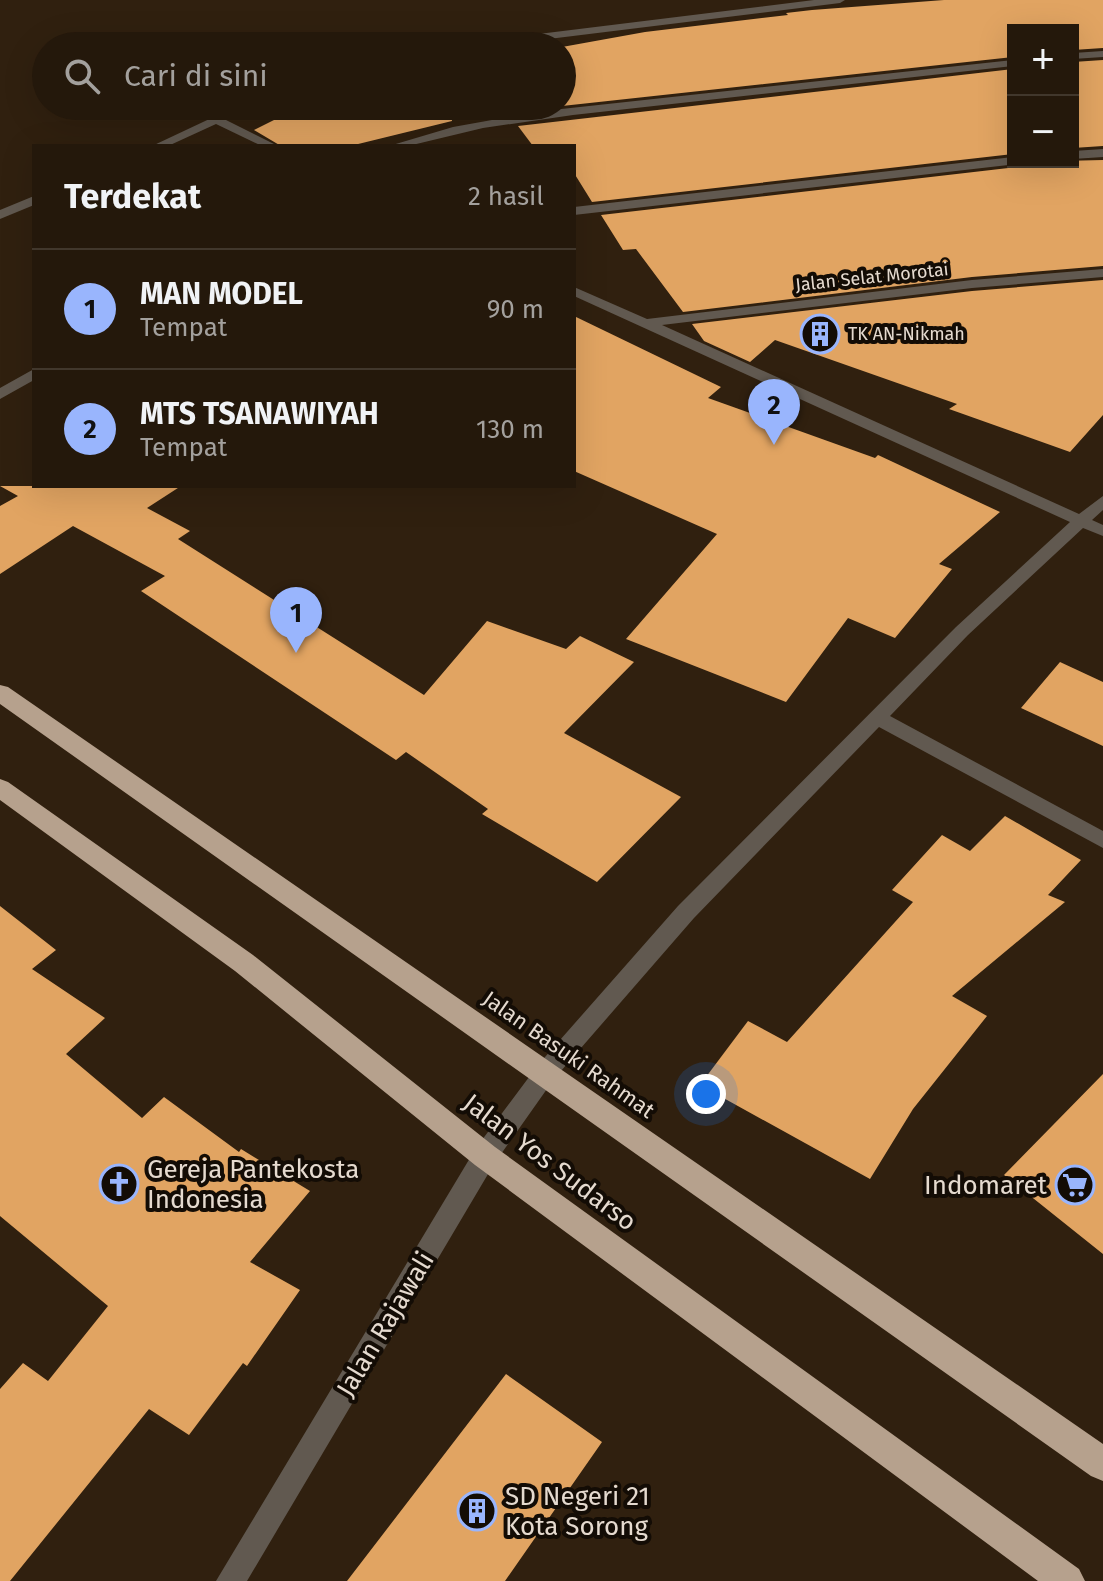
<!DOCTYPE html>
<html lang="id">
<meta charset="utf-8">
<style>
body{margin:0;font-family:"Fira Sans",sans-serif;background:#2c2114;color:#f1f3f6}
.controls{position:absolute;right:24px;top:24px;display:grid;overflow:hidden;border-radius:0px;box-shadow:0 8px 32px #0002}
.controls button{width:72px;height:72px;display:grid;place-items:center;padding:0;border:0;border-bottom:2px solid #41372c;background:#24180b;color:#f1f3f6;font:40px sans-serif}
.you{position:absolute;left:706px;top:1094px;width:28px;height:28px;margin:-20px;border:6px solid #fff;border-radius:50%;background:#1a73e8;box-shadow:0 0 0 12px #1a73e833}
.badge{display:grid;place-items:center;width:52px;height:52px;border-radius:50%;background:#99b5fd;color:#111;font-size:26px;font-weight:700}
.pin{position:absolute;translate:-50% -66px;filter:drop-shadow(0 2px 4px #0008)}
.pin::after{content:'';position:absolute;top:42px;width:28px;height:24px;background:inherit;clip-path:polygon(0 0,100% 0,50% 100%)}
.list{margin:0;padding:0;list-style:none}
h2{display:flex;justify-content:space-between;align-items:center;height:104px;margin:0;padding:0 32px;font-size:34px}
h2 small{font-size:26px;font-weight:400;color:#a3a09d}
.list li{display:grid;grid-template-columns:52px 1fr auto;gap:24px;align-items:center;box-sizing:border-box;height:120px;padding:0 32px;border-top:2px solid #41372c}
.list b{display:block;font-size:30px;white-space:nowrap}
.list p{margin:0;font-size:26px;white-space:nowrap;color:#a3a09d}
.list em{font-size:26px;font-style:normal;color:#a3a09d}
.icon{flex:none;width:44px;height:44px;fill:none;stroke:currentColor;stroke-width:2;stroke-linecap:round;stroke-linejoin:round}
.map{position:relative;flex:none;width:1103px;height:1581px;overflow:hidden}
.search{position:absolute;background:#24180b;box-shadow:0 8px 32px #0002;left:32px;top:32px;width:544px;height:88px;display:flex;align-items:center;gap:20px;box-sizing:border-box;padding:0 28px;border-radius:44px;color:#a3a09d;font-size:30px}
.panel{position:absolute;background:#24180b;box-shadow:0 8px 32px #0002;left:32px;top:144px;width:544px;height:344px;border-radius:0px}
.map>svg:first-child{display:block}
.building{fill:#e1a462}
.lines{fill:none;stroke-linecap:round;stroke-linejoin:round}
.street{fill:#615950;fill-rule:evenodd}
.highway{fill:#b6a18d;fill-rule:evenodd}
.labels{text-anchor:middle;stroke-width:8;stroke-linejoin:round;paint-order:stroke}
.far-street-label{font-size:18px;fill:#e5dacf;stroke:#130c05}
.far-poi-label{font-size:18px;fill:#e5dacf;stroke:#130c05;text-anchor:start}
.street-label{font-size:22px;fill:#e5dacf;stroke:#130c05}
.near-street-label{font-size:26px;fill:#e5dacf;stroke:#130c05}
.near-poi-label{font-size:26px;fill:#e5dacf;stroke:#130c05;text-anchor:start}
</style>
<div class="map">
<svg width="1103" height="1581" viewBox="0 0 1103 1581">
<rect width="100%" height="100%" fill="#30200f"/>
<path class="building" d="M944,0H1103V48L1073,50V30H1013V57L562,106V47L645,32L788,15L786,13L812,10Z
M1103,60V146L1073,148V62Z
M1013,69V154L592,202L574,173V146H533L518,126Z
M302,106H450L452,121L350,146H281L254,130Z
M1103,160V266L972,277L683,312L636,249L623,250L601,215L1017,167L1019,162Z
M1103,280V415L1070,452L949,409L957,404L775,340L750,362L704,341L692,324L972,291Z
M574,316L721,387L708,398L875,458L878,455L1000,512L939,564L952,569L895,638L848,618L786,702L626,639L717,534L574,471Z
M0,486H181L147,508L190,531L178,539L424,695L487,621L566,649L580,636L634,662L564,733L681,797L597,882L482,814L488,809L406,752L396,760L141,591L165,576L73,526L0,574V506L18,496Z
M1060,662L1103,682V746L1021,708Z
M1005,816L1081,860L1048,895L1065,902L952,996L987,1016L913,1109L870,1179L700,1085L748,1021L787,1042L913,902L892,890L942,835L970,851Z
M0,906L56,950L32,969L105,1018L66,1054L142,1118L164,1097L239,1152L241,1149L310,1191L250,1262L300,1290L247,1366L243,1363L189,1435L149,1409L10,1581H0V1389L23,1363L48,1381L108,1306L0,1216Z
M1103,1074V1254L1004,1175Z
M506,1374L602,1442L505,1581H347Z"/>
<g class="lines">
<path class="street" d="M814,0H845L840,3L492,46H459L465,43Z
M1103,51V57L1073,59V53Z
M1013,60V66L573,115L483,128L408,146H389L453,127L543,111Z
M237,106H253L226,120L278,146H262L216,124L168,146H152Z
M1103,149V157L1073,159V151Z
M1013,157V162L1017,164L574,215V207Z
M34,196V205L0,219V210Z
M1103,269V277L972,288L662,325L1079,514L1103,496V510L1092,520L1103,525V536L1083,528L968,635L890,716L1103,831V848L879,727L694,918L554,1079L494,1164L247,1581H216L476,1148L538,1065L678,906L956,627L1070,522L574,296V287L647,319L972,280Z
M34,369V380L0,399V388Z"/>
<path class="highway" d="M0,685L8,687L1103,1444V1481L1091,1476L0,704Z
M0,779L8,782L253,955L495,1147L1079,1569L1085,1581H1038L475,1165L235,971L0,800Z"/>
</g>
<defs>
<symbol id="building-ring" viewBox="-11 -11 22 22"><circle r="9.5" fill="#130c05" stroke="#99b5fd" stroke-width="1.5"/><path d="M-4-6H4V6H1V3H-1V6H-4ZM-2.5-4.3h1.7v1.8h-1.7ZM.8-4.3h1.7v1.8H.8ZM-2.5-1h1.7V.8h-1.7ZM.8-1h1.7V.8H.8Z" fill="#99b5fd"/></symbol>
<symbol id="church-ring" viewBox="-11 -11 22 22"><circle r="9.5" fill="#130c05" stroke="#99b5fd" stroke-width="1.5"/><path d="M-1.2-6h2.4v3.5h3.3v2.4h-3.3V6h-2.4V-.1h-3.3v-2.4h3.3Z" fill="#99b5fd"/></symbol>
<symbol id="supermarket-ring" viewBox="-11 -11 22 22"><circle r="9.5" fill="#130c05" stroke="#99b5fd" stroke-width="1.5"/><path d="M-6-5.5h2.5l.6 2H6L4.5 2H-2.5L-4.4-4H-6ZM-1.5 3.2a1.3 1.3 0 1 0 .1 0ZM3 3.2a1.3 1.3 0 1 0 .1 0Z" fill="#99b5fd"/></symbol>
</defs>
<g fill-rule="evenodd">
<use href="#building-ring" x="798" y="312" width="44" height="44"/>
<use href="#church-ring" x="97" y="1162" width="44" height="44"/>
<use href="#supermarket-ring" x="1053" y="1163" width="44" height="44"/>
<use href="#building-ring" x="455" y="1489" width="44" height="44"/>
</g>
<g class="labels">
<g class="far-street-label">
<text transform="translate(872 277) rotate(-6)" y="6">Jalan Selat Morotai</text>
</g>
<g class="far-poi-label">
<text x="848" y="340">TK AN-Nikmah</text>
</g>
<g class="street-label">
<text transform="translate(569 1054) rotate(35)" y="8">Jalan Basuki Rahmat</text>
</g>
<g class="near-street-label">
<text transform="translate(550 1162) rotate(37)" y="9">Jalan Yos Sudarso</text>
<text transform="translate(385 1324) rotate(-59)" y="9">Jalan Rajawali</text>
</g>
<g class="near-poi-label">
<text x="147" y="1178">Gereja Pantekosta<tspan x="147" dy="30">Indonesia</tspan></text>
<text x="1047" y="1194" text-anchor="end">Indomaret</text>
<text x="505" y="1505">SD Negeri 21<tspan x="505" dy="30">Kota Sorong</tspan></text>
</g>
</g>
</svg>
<div class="controls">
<button>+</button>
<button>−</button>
</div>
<div class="you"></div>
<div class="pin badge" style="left:296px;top:653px">1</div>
<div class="pin badge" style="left:774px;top:445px">2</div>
<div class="search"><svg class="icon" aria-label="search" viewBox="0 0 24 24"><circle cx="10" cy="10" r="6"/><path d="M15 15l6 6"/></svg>Cari di sini</div>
<section class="panel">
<h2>Terdekat<small>2 hasil</small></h2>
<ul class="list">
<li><span class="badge">1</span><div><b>MAN MODEL</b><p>Tempat</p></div><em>90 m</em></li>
<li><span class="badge">2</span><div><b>MTS TSANAWIYAH</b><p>Tempat</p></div><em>130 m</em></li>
</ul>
</section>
</div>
